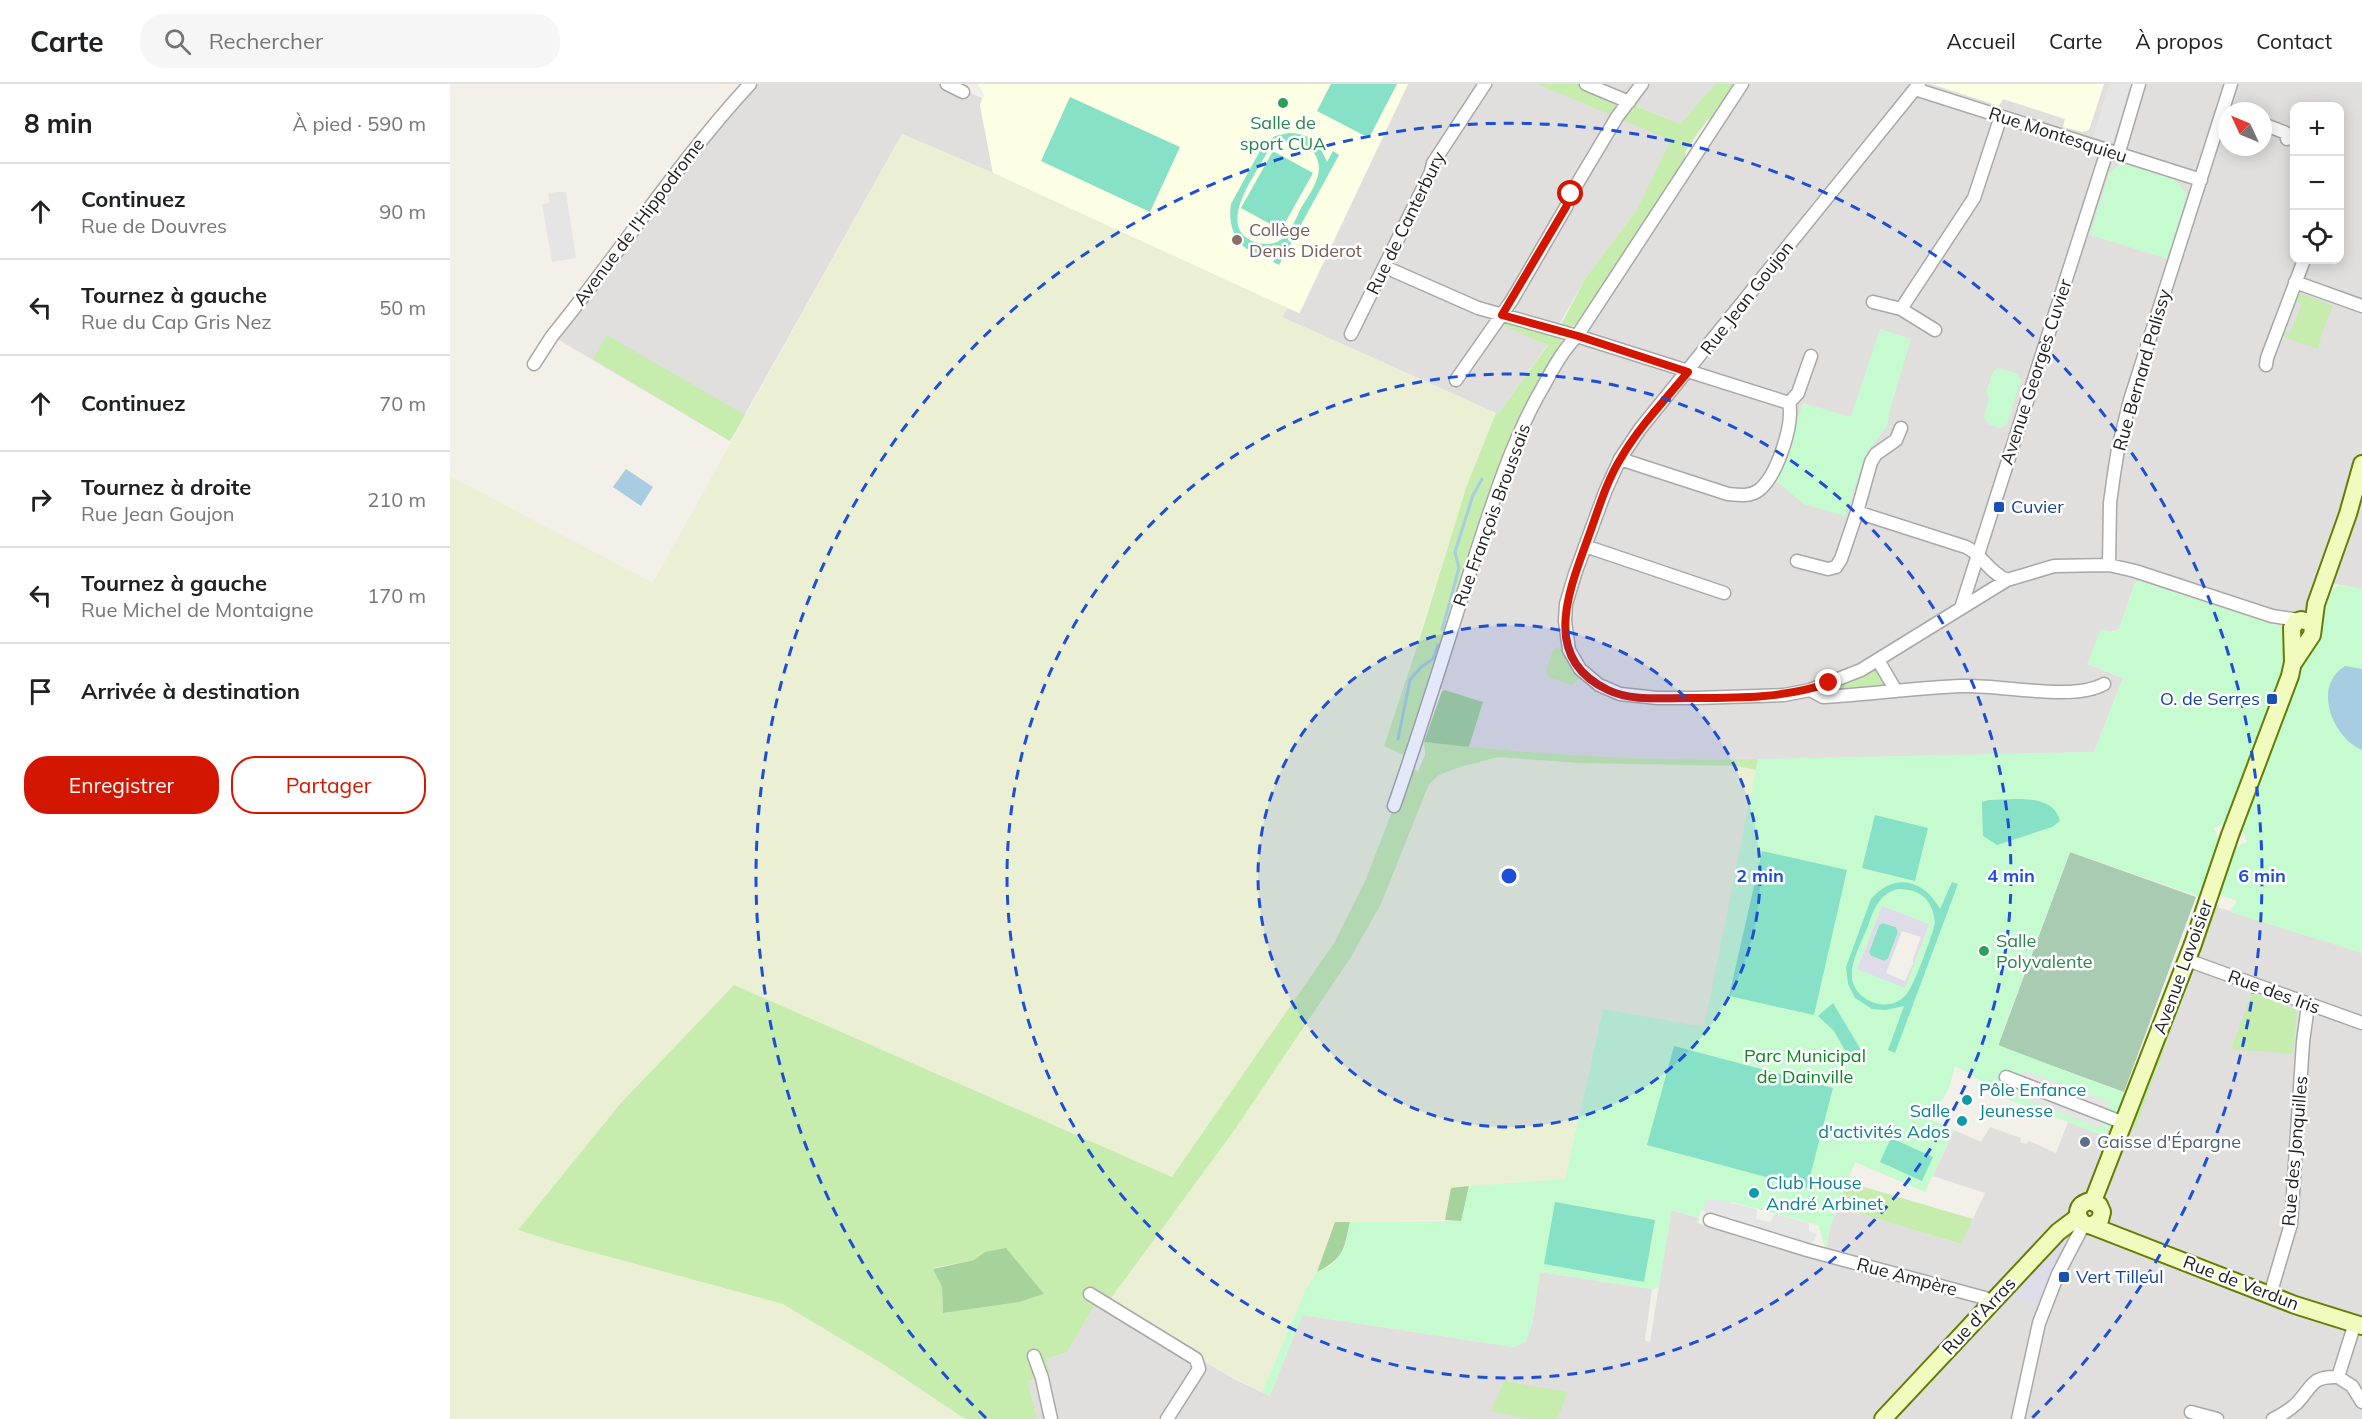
<!DOCTYPE html>
<html lang="fr">
<meta charset="utf-8">
<style>
body{margin:0;font-family:Mulish,sans-serif;background:#f6f6f6;color:#202124}
.controls{position:absolute;right:18px;top:18px;display:grid;overflow:hidden;border-radius:12px;box-shadow:0 3px 15px #0003}
.controls button{width:54px;height:54px;display:grid;place-items:center;padding:0;border:0;border-bottom:2px solid #e0e0e0;background:#fff;color:#202124;font:30px sans-serif}
.compass{position:absolute;left:1768px;top:18px;width:54px;height:54px;border-radius:50%;background:#fff;box-shadow:0 3px 15px #0003;rotate:314deg}
.stop{position:absolute;width:18px;height:18px;margin:-14px;border:4px solid #d31600;border-radius:50%;background:#fff}
.stop.end{background:#d31600;border-color:#fff;box-shadow:0 2px 6px #0008}
.list{margin:0;padding:0;list-style:none}
h2{display:flex;justify-content:space-between;align-items:center;height:78px;margin:0;padding:0 24px;font-size:26px}
h2 small{font-size:20px;font-weight:400;color:#757577}
.list li{display:grid;grid-template-columns:39px 1fr auto;gap:18px;align-items:center;box-sizing:border-box;height:96px;padding:0 24px;border-top:2px solid #e0e0e0}
.list b{display:block;font-size:22px;white-space:nowrap}
.list p{margin:0;font-size:20px;white-space:nowrap;color:#757577}
.list em{font-size:20px;font-style:normal;color:#757577}
.actions{display:flex;gap:12px;padding:18px 24px}
.actions a{flex:1;padding:14px 0;border:2px solid #d31600;border-radius:24px;text-align:center;font-size:21px;color:#d31600}
.actions .main{background:#d31600;color:#fff}
.icon{flex:none;width:33px;height:33px;fill:none;stroke:currentColor;stroke-width:2;stroke-linecap:round;stroke-linejoin:round}
.map{position:relative;flex:none;width:1912px;height:1335px;overflow:hidden}
header{display:flex;align-items:center;gap:36px;box-sizing:border-box;height:84px;padding:0 30px;background:#fff;border-bottom:2px solid #e0e0e0}
header strong{font-size:28px}
nav{display:flex;gap:33px;margin-inline-start:auto;font-size:21px}
.search{width:420px;height:54px;background:#f6f6f6;display:flex;align-items:center;gap:15px;box-sizing:border-box;padding:0 21px;border-radius:24px;color:#757577;font-size:22px}
main{display:flex}
aside{flex:1;background:#fff}
.map>svg:first-child{display:block}
.residential{fill:#e0dfde;fill-rule:evenodd}
.education{fill:#fcffe4}
.farmland{fill:#ebf0d4}
.grass{fill:#c6ecae;fill-rule:evenodd}
.forest{fill:#a6d29c}
.cemetery{fill:#a9cbb2}
.park{fill:#c6fbd0;fill-rule:evenodd}
.pitch{fill:#86e1c7;fill-rule:evenodd}
.parking{fill:#e5e5e5}
.plaza{fill:#dddce8;fill-rule:evenodd}
.water{fill:#a8cde0}
.lines{fill:none;stroke-linecap:round;stroke-linejoin:round}
.stream{stroke:#a8cde0;stroke-width:3}
.street-casing{stroke:#a8a8a8;stroke-width:15}
.secondary-casing{stroke:#647e03;stroke-width:20}
.street{stroke:#fff;stroke-width:12}
.secondary{stroke:#f1fbbd;stroke-width:16}
.route{stroke:#d31600;stroke-width:8}
.ring{fill:none;stroke:#1d4ed8;stroke-width:3;stroke-dasharray:10 8}
.leisure-dot{fill:#2e9e5b;stroke:#fff;stroke-width:2}
.education-dot{fill:#8d6e63;stroke:#fff;stroke-width:2}
.transit-dot{fill:#1a4fb4;stroke:#fff;stroke-width:2}
.culture-dot{fill:#0f9aa8;stroke:#fff;stroke-width:2}
.service-dot{fill:#5c6f8a;stroke:#fff;stroke-width:2}
.labels{text-anchor:middle;stroke-width:5;stroke-linejoin:round;paint-order:stroke}
.leisure-label{font-size:18px;fill:#27864d;stroke:#fff}
.street-label{font-size:18px;fill:#212121;stroke:#fff}
.education-label{font-size:18px;fill:#785e54;stroke:#fff;text-anchor:start}
.transit-label{font-size:18px;fill:#164399;stroke:#fff;text-anchor:start}
.park-label{font-size:18px;fill:#0a8521;stroke:#fff}
.culture-label{font-size:18px;fill:#0d838f;stroke:#fff;text-anchor:start}
.service-label{font-size:18px;fill:#4e5e75;stroke:#fff;text-anchor:start}
.centre{fill:#1d4ed8;stroke:#fff;stroke-width:3}
.ring-label{font-size:18px;text-anchor:middle;font-weight:bold;fill:#1d4ed8;stroke:#fff;stroke-width:5;stroke-linejoin:round;paint-order:stroke}
</style>
<header>
<strong>Carte</strong>
<div class="search"><svg class="icon" aria-label="search" viewBox="0 0 24 24"><circle cx="10" cy="10" r="6"/><path d="M15 15l6 6"/></svg>Rechercher</div>
<nav><a>Accueil</a><a>Carte</a><a>À propos</a><a>Contact</a></nav>
</header>
<main>
<aside>
<h2>8 min<small>À pied · 590 m</small></h2>
<ul class="list">
<li><svg class="icon" aria-label="ahead" viewBox="0 0 24 24"><path d="M12 20V5M6 11l6-6 6 6"/></svg><div><b>Continuez</b><p>Rue de Douvres</p></div><em>90 m</em></li>
<li><svg class="icon" aria-label="left" viewBox="0 0 24 24"><path d="M17 20v-9H6M10 6l-5 5 5 5"/></svg><div><b>Tournez à gauche</b><p>Rue du Cap Gris Nez</p></div><em>50 m</em></li>
<li><svg class="icon" aria-label="ahead" viewBox="0 0 24 24"><path d="M12 20V5M6 11l6-6 6 6"/></svg><div><b>Continuez</b></div><em>70 m</em></li>
<li><svg class="icon" aria-label="right" viewBox="0 0 24 24"><path d="M7 20v-9h11M14 6l5 5-5 5"/></svg><div><b>Tournez à droite</b><p>Rue Jean Goujon</p></div><em>210 m</em></li>
<li><svg class="icon" aria-label="left" viewBox="0 0 24 24"><path d="M17 20v-9H6M10 6l-5 5 5 5"/></svg><div><b>Tournez à gauche</b><p>Rue Michel de Montaigne</p></div><em>170 m</em></li>
<li><svg class="icon" aria-label="arrive" viewBox="0 0 24 24"><path d="M6 21V4h12l-3 4 3 4H6"/></svg><div><b>Arrivée à destination</b></div></li>
</ul>
<div class="actions"><a class="main">Enregistrer</a><a>Partager</a></div>
</aside>
<div class="map">
<svg width="1912" height="1335" viewBox="0 0 1912 1335">
<rect width="100%" height="100%" fill="#f2f0e8"/>
<path class="residential" d="M300,0H497L532,14L530,21L543,89L452,50L280,357L102,252Z
M958,0H1087L1222,55L1186,127L1136,193L1098,260L1048,330L832,233L837,224L850,229Z
M1149,0H1265L1230,40L1186,21L1189,17Z
M1292,0H1912V505L1875,498L1853,546L1837,548L1827,541L1689,497L1685,499L1669,545L1659,548L1637,580L1673,594L1644,668L1256,677L1140,673L1019,663L1033,618L995,606L982,605L1074,338ZM1844,22H1890V176H1844ZM1777,27H1813V63H1777Z
M1764,822L1912,869V1335H587L578,1298L592,1294L597,1275L617,1268L648,1216L788,1297L820,1312L852,1231L1064,1263L1076,1257L1082,1241L1090,1188L1202,1205L1195,1256L1200,1258L1221,1126L1249,1134L1248,1139L1331,1164L1376,1166L1380,1143L1388,1123L1511,1160L1535,1109L1483,1092L1504,1046L1531,1058L1540,1043L1571,1054L1570,1058L1576,1060L1579,1057L1606,1069L1618,1038L1655,1052L1667,1026L1671,1023Z"/>
<path class="education" d="M528,0H958L849,229L543,89L530,21L534,11Z
M1481,0H1654L1639,46L1633,48L1613,43L1615,35L1553,15L1549,22Z"/>
<path class="farmland" d="M452,50L543,89L837,224L832,233L1046,329L1017,401L934,662L956,672L944,722L916,795L884,859L722,1093L284,901L170,1020L68,1146L112,1160L333,1220L433,1280L515,1335H0V392L203,499Z
M1048,673L1129,679L1287,682L1307,686L1254,943L1148,944L1115,1095L1002,1104L995,1136L885,1138L867,1188L856,1205L812,1308L755,1278L749,1280L656,1221L839,966L901,873L931,820L979,700L989,691L1007,684Z"/>
<path class="grass" d="M1087,0H1149L1190,17L1187,22L1230,40L1265,0H1287L1264,34L1257,36L1235,68L1236,75L1132,236C1125,243 1121,243 1111,241L1136,193L1186,127L1221,56Z
M1853,210L1883,222L1872,248L1868,265L1831,252L1833,246L1840,249L1852,220L1844,217L1847,211Z
M1060,238L1109,252L1112,258L1110,265L1078,318L956,672L934,662L972,547L1017,401L1046,329L1048,330L1098,261L1056,243L1053,239Z
M157,251L295,331L280,357L143,275Z
M1108,563H1111L1117,578L1129,595L1122,601L1099,593L1096,586L1103,566Z
M1425,587L1431,590L1434,597L1431,605L1390,607L1391,601Z
M974,658C1086,670 1196,678 1308,675L1307,686L1287,682L1129,679L1048,673L1007,684L989,691L979,700L931,820L901,873L783,1048L656,1221L648,1216L617,1268L597,1275L600,1290L578,1298L587,1335H515L433,1280L333,1220L112,1160L68,1146L170,1020L284,901L722,1093L884,859L916,795L959,683L968,687L975,671ZM535,1168L594,1210L569,1218L493,1229L492,1203L483,1184L524,1176Z
M1763,819L1769,821L1749,872L1747,871Z
M1741,886L1743,887L1688,1037L1686,1043L1678,1044Z
M1802,909L1844,925L1847,929L1843,970L1781,965Z
M1397,1098L1523,1135L1511,1160L1388,1123Z
M1054,1297L1118,1308L1107,1335H1077L1041,1327Z"/>
<path class="forest" d="M995,606L1033,618L1019,663L974,658L992,607Z
M1019,1102L1012,1137L995,1136L1001,1104Z
M885,1138H900C894,1166 894,1174 867,1188Z
M556,1164L594,1210L569,1218L493,1229L492,1203L483,1185L524,1176L535,1168Z"/>
<path class="cemetery" d="M1620,768L1746,813L1674,1008L1548,962Z"/>
<path class="park" d="M1671,79L1726,96L1737,111L1717,175L1640,151L1659,89Z
M1430,245L1461,255L1441,322L1437,342L1416,370L1395,432L1354,420L1326,397L1353,319L1401,333Z
M1547,284L1566,289L1571,296L1557,340L1550,344L1538,340L1534,333L1539,314L1536,308L1543,288Z
M1689,497L1827,541L1837,548L1839,560L1833,589L1779,737L1764,744L1770,760L1750,813L1620,768L1548,961L1677,1010L1655,1052L1549,1012L1521,990L1505,982L1500,1001L1482,1036L1504,1046L1475,1108L1405,1078L1380,1143L1376,1166L1368,1141L1282,1118L1251,1126L1249,1134L1222,1126L1209,1203L1202,1205L1090,1188L1082,1241L1076,1257L1064,1263L852,1231L820,1312L812,1308L856,1205L867,1188L883,1180L894,1165L900,1138L1011,1137L1019,1102L1115,1095L1153,925L1254,943L1308,675L1644,668L1673,594L1637,580L1651,545L1663,548L1669,545L1685,499ZM1432,822L1479,840L1455,903L1407,885Z
M1889,501L1912,505V869L1780,828L1787,817L1766,809L1781,765L1797,758L1790,740L1875,516L1880,507Z"/>
<path class="pitch" d="M881,0H947L919,54L867,27Z
M620,13L730,63L700,128L591,77Z
M839,49C860,49 870,60 877,78L883,67L889,71L829,181L823,178L829,166C796,179 776,151 781,120L812,63L825,52ZM841,56C851,58 858,61 864,69C877,88 861,107 851,124C846,134 841,149 832,155C824,161 814,161 805,158C764,144 806,90 818,67L826,60Z
M823,67L863,89L831,146L791,124Z
M1539,716C1561,716 1603,708 1610,737L1602,743L1547,761L1533,752L1532,718Z
M1425,731L1478,744L1465,797L1412,784Z
M1312,767L1397,786L1364,931L1279,912Z
M1502,798L1508,800L1445,969L1438,966L1454,922L1436,926L1422,925L1405,914L1398,900L1396,883L1421,815C1444,788 1474,795 1490,825ZM1448,805C1471,805 1483,816 1485,839C1482,852 1464,902 1456,911C1439,930 1406,918 1402,895C1400,878 1412,857 1418,842C1424,825 1429,810 1448,805Z
M1433,839L1446,843L1448,848L1438,875L1434,877L1421,872L1419,868L1429,841Z
M1383,919L1411,966L1397,970L1384,947L1368,932Z
M1224,962L1383,1004L1357,1104L1197,1061Z
M1441,1054L1483,1073L1472,1097L1430,1078Z
M1105,1118L1205,1136L1194,1198L1094,1180Z"/>
<path class="parking" d="M1659,0H1681L1663,59L1643,53Z
M106,108H116L126,174L102,178L92,120L100,119L98,110Z
M1575,987L1660,1018L1650,1044L1566,1012Z
M1260,1114L1307,1125L1306,1135L1320,1138L1325,1130L1359,1139V1147L1367,1150L1360,1163L1282,1138L1286,1134L1263,1133L1251,1126Z"/>
<path class="plaza" d="M1432,822L1479,840L1455,904L1407,885ZM1433,839L1446,843L1448,848L1438,875L1434,877L1421,872L1419,868L1429,841ZM1452,847L1471,853L1463,875V880L1455,897L1436,889Z
M1624,1147L1609,1179L1606,1178L1593,1209L1595,1211L1592,1221L1566,1216L1559,1209L1571,1195L1573,1198L1607,1162L1605,1160L1616,1149Z"/>
<path class="water" d="M176,385L203,403L191,422L163,403Z
M1895,582L1912,585V666C1882,653 1862,602 1895,582Z"/>
<g class="lines">
<path class="stream" d="M992,546L1009,484L1005,468L1023,411L1032,395
M948,655L960,596L971,583L983,575L988,561"/>
<defs>
<path id="street" d="M497,0L513,8
M1136,0L1179,18
M1469,0L1190,345L1170,375L1155,408L1125,490L1116,520L1115,537L1119,566L1130,585L1149,601L1170,610L1207,614H1246L1334,611L1360,606L1411,586L1557,496L1604,482L1659,481L1685,487L1822,532L1849,536
M1465,5L1751,96
M1813,40L1836,49L1837,55
M1668,71L1689,0
M935,183L1028,224L1127,252L1339,319
M1845,198L1912,222
M1423,218L1451,225L1485,246
M1451,225L1524,114L1551,32
M901,250L981,88L983,79L1035,0
M84,280L102,252C170,169 227,79 300,0
M1816,281L1817,274L1854,176
M1006,296L1062,216L1116,123L1121,110L1167,33L1192,0
M1339,319L1348,309L1361,272
M1170,375L1278,410C1288,411 1300,413 1309,406C1327,392 1344,340 1339,319
M1407,428L1516,463C1533,471 1537,487 1557,496
M1135,462L1274,509
M1347,477L1378,485L1386,483L1391,475L1407,428L1421,378L1426,370L1446,356L1451,344
M1659,481L1660,419L1664,390L1668,365L1680,316L1781,0
M1511,524L1657,67
M1428,576L1446,607
M1360,606L1373,613C1420,610 1466,604 1512,602C1550,600 1622,618 1654,600
M944,722C971,645 995,566 1020,488C1041,424 1060,359 1094,301C1104,283 1113,266 1127,252L1292,0
M1737,876L1912,939
M1556,993L1674,1039
M1260,1136L1357,1166L1535,1214L1541,1219
M640,1210L746,1275L749,1285L717,1335
M1820,1211L1841,1140L1853,958L1858,921
M1905,1239L1888,1293L1902,1302L1912,1318
M584,1272L592,1294L601,1335
M1741,1328L1767,1335
M1568,1335L1589,1239L1608,1190L1634,1140
M1823,1335C1831,1331 1840,1326 1847,1319C1863,1302 1861,1292 1888,1293"/>
<path id="secondary" d="M1844,578L1862,551L1866,520L1898,430L1912,380
M1643,1117L1743,860L1780,751L1840,592L1843,578L1842,544L1846,538L1851,536L1859,538L1863,543
M1642,1142L1650,1136L1652,1128L1649,1121L1640,1117C1627,1120 1624,1131 1634,1140L1642,1142L1845,1221L1912,1242
M1433,1335L1608,1148L1628,1133"/>
</defs>
<use href="#street" class="street-casing"/>
<use href="#secondary" class="secondary-casing"/>
<use href="#street" class="street"/>
<use href="#secondary" class="secondary"/>
</g>
<g class="lines">
<path class="route" d="M1121,110L1116,123L1052,231L1128,252L1238,288C1215,316 1189,343 1171,374C1156,398 1148,427 1138,454C1119,507 1090,574 1158,606C1180,617 1211,614 1235,614C1284,614 1332,615 1379,599"/>
</g>
<circle cx="1059" cy="792" r="251" fill="#1d4ed8" fill-opacity=".12"/>
<g class="ring">
<circle cx="1059" cy="792" r="251"/>
<circle cx="1059" cy="792" r="502"/>
<path d="M536 1334A753 753 0 1 1 1582 1334"/>
</g>
<g class="leisure-dot">
<circle cx="833" cy="19" r="6"/>
<circle cx="1534" cy="867" r="6"/>
</g>
<circle class="education-dot" cx="787" cy="156" r="6"/>
<g class="transit-dot">
<rect x="1543" y="417" width="12" height="12" rx="3"/>
<rect x="1816" y="609" width="12" height="12" rx="3"/>
<rect x="1608" y="1187" width="12" height="12" rx="3"/>
</g>
<g class="culture-dot">
<circle cx="1517" cy="1016" r="6"/>
<circle cx="1512" cy="1037" r="6"/>
<circle cx="1304" cy="1109" r="6"/>
</g>
<circle class="service-dot" cx="1635" cy="1058" r="6"/>
<g class="labels">
<g class="leisure-label">
<text x="833" y="45">Salle de<tspan x="833" dy="21">sport CUA</tspan></text>
<text x="1546" y="863" text-anchor="start">Salle<tspan x="1546" dy="21">Polyvalente</tspan></text>
</g>
<g class="street-label">
<text transform="translate(1608 51) rotate(18)" y="6">Rue Montesquieu</text>
<text transform="translate(189 138) rotate(-53)" y="6">Avenue de l'Hippodrome</text>
<text transform="translate(956 139) rotate(-64)" y="6">Rue de Canterbury</text>
<text transform="translate(1297 214) rotate(-52)" y="6">Rue Jean Goujon</text>
<text transform="translate(1692 286) rotate(-74)" y="6">Rue Bernard Palissy</text>
<text transform="translate(1586 288) rotate(-72)" y="6">Avenue Georges Cuvier</text>
<text transform="translate(1042 431) rotate(-70)" y="6">Rue François Broussais</text>
<text transform="translate(1733 883) rotate(-70)" y="6">Avenue Lavoisier</text>
<text transform="translate(1824 908) rotate(20)" y="6">Rue des Iris</text>
<text transform="translate(1845 1067) rotate(-85)" y="6">Rue des Jonquilles</text>
<text transform="translate(1457 1193) rotate(15)" y="6">Rue Ampère</text>
<text transform="translate(1791 1199) rotate(21)" y="6">Rue de Verdun</text>
<text transform="translate(1529 1232) rotate(-47)" y="6">Rue d'Arras</text>
</g>
<g class="education-label">
<text x="799" y="152">Collège<tspan x="799" dy="21">Denis Diderot</tspan></text>
</g>
<g class="transit-label">
<text x="1561" y="429">Cuvier</text>
<text x="1810" y="621" text-anchor="end">O. de Serres</text>
<text x="1626" y="1199">Vert Tilleul</text>
</g>
<g class="park-label">
<text x="1355" y="978">Parc Municipal<tspan x="1355" dy="21">de Dainville</tspan></text>
</g>
<g class="culture-label">
<text x="1529" y="1012">Pôle Enfance<tspan x="1529" dy="21">Jeunesse</tspan></text>
<text x="1500" y="1033" text-anchor="end">Salle<tspan x="1500" dy="21">d'activités Ados</tspan></text>
<text x="1316" y="1105">Club House<tspan x="1316" dy="21">André Arbinet</tspan></text>
</g>
<g class="service-label">
<text x="1647" y="1064">Caisse d'Épargne</text>
</g>
</g>
<circle cx="1059" cy="792" r="9" class="centre"/>
<g class="ring-label">
<text x="1310" y="798">2 min</text>
<text x="1561" y="798">4 min</text>
<text x="1812" y="798">6 min</text>
</g>
</svg>
<div class="controls">
<button>+</button>
<button>−</button>
<button><svg class="icon" aria-label="locate" viewBox="0 0 24 24"><circle cx="12" cy="12" r="6"/><path d="M12 2v4M12 18v4M2 12h4M18 12h4"/></svg></button>
</div>
<svg class="compass" viewBox="-18 -18 36 36"><path d="M0-13l5 13h-10z" fill="#e53935"/><path d="M0 13l5-13h-10z" fill="#757577"/></svg>
<div class="stop" style="left:1121px;top:110px"></div>
<div class="stop end" style="left:1379px;top:599px"></div>
</div>
</main>
